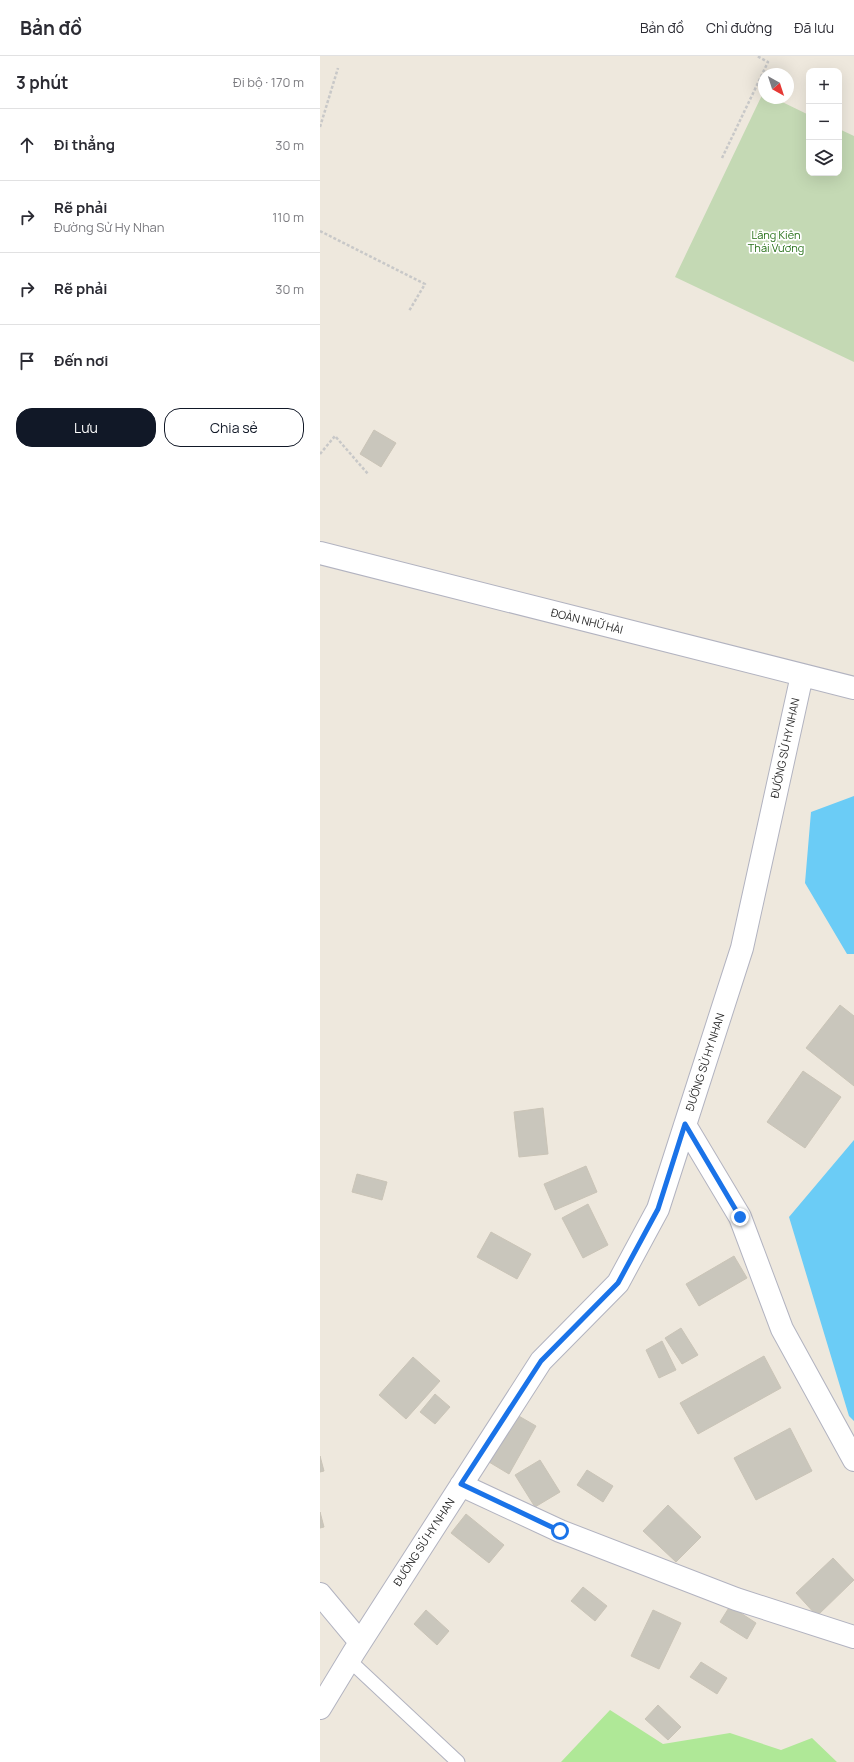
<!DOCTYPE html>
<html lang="vi">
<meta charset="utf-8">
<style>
body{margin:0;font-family:Manrope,sans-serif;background:#f2f2f3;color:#2b2b33}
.controls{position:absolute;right:12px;top:12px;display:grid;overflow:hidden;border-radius:8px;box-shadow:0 4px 16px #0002}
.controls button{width:36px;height:36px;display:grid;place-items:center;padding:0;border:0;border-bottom:1px solid #e1e1e2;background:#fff;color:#2b2b33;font:20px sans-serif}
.compass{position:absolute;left:438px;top:12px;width:36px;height:36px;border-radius:50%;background:#fff;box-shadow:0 4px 16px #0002;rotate:141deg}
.stop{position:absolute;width:12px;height:12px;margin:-9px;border:3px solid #1a73e8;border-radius:50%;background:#fff}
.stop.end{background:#1a73e8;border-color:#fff;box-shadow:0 1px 4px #0008}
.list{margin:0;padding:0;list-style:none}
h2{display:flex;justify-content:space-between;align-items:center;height:52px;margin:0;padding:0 16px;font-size:17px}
h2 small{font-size:13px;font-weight:400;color:#7c7c81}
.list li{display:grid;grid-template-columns:26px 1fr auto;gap:12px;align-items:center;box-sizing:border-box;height:72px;padding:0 16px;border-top:1px solid #e1e1e2}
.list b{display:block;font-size:15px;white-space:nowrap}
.list p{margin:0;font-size:13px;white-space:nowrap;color:#7c7c81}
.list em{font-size:13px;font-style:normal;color:#7c7c81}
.actions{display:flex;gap:8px;padding:12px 16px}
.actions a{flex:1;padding:9px 0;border:1px solid #111827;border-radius:16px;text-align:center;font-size:14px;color:#111827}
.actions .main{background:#111827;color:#fff}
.icon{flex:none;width:22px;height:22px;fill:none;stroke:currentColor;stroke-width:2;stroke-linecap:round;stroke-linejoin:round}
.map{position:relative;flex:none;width:534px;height:1706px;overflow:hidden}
header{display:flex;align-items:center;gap:24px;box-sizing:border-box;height:56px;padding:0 20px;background:#fff;border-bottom:1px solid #e1e1e2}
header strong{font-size:19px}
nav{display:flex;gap:22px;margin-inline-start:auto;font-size:14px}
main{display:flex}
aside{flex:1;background:#fff}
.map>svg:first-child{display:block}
.green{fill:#afe897}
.cemetery{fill:#c4d9b4}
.water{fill:#6bccf6}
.building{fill:#c9c6bc;stroke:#cac4b7}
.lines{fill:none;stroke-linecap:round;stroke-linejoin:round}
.service-casing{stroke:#b2b3c0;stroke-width:15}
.minor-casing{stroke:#b2b3c0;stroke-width:24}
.path{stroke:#c8c8c8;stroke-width:2.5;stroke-dasharray:3 2;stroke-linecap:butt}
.service{stroke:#fff;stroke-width:13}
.minor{stroke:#fff;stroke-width:22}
.route{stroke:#1a73e8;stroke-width:5}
.labels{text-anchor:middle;stroke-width:3.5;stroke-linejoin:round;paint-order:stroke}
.park-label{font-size:11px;fill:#256f16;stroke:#fff}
.street-label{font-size:11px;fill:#2c2c2c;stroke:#fff}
</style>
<header>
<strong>Bản đồ</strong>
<nav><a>Bản đồ</a><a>Chỉ đường</a><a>Đã lưu</a></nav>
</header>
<main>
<aside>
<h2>3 phút<small>Đi bộ · 170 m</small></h2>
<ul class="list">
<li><svg class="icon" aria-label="ahead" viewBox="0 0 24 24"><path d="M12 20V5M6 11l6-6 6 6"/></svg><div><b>Đi thẳng</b></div><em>30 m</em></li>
<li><svg class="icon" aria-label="right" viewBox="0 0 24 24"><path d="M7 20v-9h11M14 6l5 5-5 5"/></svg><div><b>Rẽ phải</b><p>Đường Sử Hy Nhan</p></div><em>110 m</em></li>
<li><svg class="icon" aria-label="right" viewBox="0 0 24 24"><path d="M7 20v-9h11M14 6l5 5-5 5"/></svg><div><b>Rẽ phải</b></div><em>30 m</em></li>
<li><svg class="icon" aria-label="arrive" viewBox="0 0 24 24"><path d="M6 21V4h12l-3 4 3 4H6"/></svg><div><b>Đến nơi</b></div></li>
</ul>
<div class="actions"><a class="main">Lưu</a><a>Chia sẻ</a></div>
</aside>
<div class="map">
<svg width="534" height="1706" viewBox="0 0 534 1706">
<rect width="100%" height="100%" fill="#eee8dd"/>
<path class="green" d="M290,1654L343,1688L410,1677L461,1694L492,1682L517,1706H241Z"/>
<path class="cemetery" d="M443,37L444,42H454L489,59V117H519V73L534,80V306L355,221Z"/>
<path class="water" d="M534,740V898H527L485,827L491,756Z
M534,1084V1365L529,1360L469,1161Z"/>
<path class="building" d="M54,374L76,387L61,411L40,398Z
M520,949L534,960V1030L486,992Z
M483,1015L521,1041L485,1092L447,1066Z
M223,1052L228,1098L199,1101L194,1056Z
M266,1110L277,1136L235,1154L224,1128Z
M37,1118L67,1126L62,1144L32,1136Z
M268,1148L288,1189L263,1202L242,1162Z
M171,1176L211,1198L197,1223L157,1201Z
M414,1200L427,1222L379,1250L366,1228Z
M361,1272L378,1299L362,1308L345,1282Z
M342,1285L356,1314L339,1322L326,1294Z
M444,1300L461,1332L378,1378L360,1347Z
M93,1301L120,1325L86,1363L59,1339Z
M115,1338L130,1351L115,1368L100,1356Z
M197,1359L216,1370L189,1418L169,1406Z
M470,1372L492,1415L436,1444L414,1402Z
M0,1400L4,1415L0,1416Z
M220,1404L240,1436L215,1451L195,1419Z
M267,1414L293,1430L283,1446L257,1429Z
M348,1449L381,1481L356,1506L323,1475Z
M0,1456L4,1471L0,1472Z
M146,1458L184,1489L169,1507L131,1477Z
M513,1502L534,1524L497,1560L476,1537Z
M263,1531L287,1550L275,1565L251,1545Z
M410,1550L436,1567L427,1583L400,1566Z
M106,1554L129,1575L117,1589L94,1568Z
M333,1554L361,1567L339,1613L311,1600Z
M381,1606L407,1622L397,1638L370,1621Z
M338,1649L361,1671L348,1684L325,1663Z"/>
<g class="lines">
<defs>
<path id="service" d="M29,1604L138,1706"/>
<path id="minor" d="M0,497L534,632
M365,1069L420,1161L462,1273L534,1404
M141,1429L240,1475L416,1543L534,1581
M0,1538L40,1586
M0,1652L34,1596L221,1305L298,1227L338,1153L422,892L482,619"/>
</defs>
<use href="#service" class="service-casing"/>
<use href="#minor" class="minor-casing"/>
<path class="path" d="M0,71L18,12
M402,102L448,6L437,0
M0,175L105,228L89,255
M0,398L15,380L48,418"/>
<use href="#service" class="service"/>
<use href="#minor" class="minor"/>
</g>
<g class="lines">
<path class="route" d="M240,1475L141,1428L221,1305L298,1227L338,1153L365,1068L420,1161"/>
</g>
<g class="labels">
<g class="park-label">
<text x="456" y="183">Lăng Kiên<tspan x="456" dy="13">Thái Vương</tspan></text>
</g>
<g class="street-label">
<text transform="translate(267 565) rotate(14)" y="4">ĐOÀN NHỮ HÀI</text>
<text transform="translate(465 692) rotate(-78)" y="4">ĐƯỜNG SỬ HY NHAN</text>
<text transform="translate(385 1006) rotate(-72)" y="4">ĐƯỜNG SỬ HY NHAN</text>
<text transform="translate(104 1486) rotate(-57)" y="4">ĐƯỜNG SỬ HY NHAN</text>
</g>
</g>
</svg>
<div class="controls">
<button>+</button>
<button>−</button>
<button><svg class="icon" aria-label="layers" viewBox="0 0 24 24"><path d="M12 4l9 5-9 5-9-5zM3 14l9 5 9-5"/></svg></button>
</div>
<svg class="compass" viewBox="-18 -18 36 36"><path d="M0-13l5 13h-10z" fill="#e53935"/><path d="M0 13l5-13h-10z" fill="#7c7c81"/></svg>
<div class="stop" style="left:240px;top:1475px"></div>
<div class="stop end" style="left:420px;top:1161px"></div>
</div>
</main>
